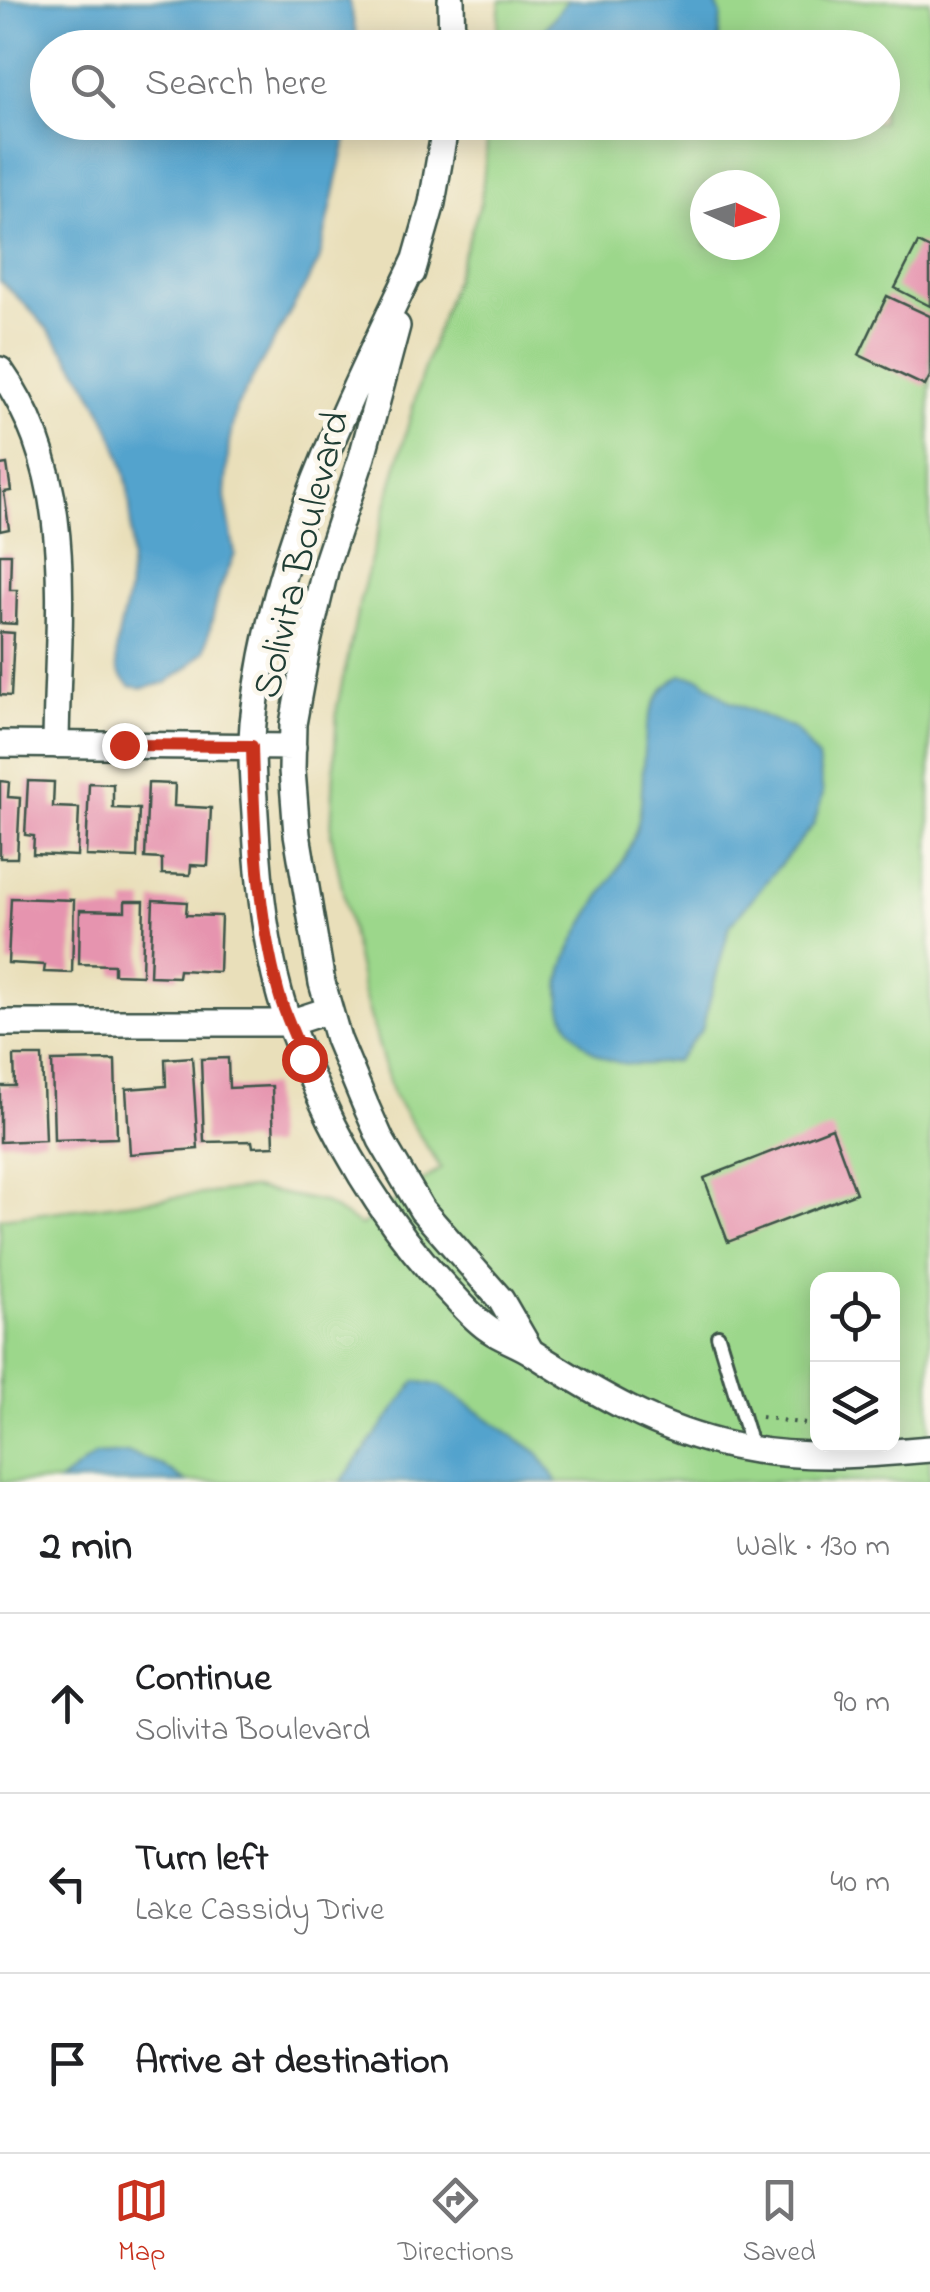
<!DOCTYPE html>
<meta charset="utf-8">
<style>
body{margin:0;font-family:"Indie Flower",sans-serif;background:#f6f6f6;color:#202124}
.controls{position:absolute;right:30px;bottom:30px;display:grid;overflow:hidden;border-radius:20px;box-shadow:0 5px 25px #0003}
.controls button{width:90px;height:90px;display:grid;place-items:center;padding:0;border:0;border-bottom:2px solid #e0e0e0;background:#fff;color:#202124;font:50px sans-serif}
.compass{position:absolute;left:690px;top:170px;width:90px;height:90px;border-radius:50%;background:#fff;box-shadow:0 5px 25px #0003;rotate:94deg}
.stop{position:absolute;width:30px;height:30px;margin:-22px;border:8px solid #c8321e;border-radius:50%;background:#fff}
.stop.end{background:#c8321e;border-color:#fff;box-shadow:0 2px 10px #0008}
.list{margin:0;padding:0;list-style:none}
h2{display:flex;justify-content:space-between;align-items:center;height:130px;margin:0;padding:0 40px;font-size:42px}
h2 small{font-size:32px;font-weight:400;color:#757577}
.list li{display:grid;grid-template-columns:65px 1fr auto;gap:30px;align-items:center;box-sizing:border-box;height:180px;padding:0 40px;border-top:2px solid #e0e0e0}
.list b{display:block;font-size:38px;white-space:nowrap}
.list p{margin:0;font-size:32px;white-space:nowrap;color:#757577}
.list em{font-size:32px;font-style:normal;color:#757577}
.icon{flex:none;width:55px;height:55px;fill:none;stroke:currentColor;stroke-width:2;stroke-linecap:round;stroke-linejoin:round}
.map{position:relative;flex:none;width:930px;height:1482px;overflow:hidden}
.search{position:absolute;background:#fff;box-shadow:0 5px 25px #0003;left:30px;right:30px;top:30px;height:110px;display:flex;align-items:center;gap:25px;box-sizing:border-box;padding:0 35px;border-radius:55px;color:#757577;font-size:38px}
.sheet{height:670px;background:#fff}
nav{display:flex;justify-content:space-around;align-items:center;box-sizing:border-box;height:140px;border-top:2px solid #e0e0e0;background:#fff;font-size:28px;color:#757577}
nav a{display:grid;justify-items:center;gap:5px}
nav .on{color:#c8321e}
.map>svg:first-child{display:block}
.green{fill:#9cd78b;stroke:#5e8a60;stroke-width:2.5;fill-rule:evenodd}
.water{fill:#53a3cd;stroke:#397080;stroke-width:2.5}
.building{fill:#e694af}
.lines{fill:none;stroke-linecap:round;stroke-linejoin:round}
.lane-casing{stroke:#3d5548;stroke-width:18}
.street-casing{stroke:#3d5548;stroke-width:30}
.path{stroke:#3d5548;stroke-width:4;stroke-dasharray:2.5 8;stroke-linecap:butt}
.lane{stroke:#fff;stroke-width:12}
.street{stroke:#fff;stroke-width:25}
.route{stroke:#c8321e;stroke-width:12}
.labels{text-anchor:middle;stroke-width:9;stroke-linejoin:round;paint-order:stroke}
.street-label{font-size:40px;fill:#1f3d34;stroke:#fbf7ec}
</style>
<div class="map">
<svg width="930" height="1482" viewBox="0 0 930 1482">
<rect width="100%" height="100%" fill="#fbf7ec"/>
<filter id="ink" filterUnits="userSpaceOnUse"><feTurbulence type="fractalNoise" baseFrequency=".01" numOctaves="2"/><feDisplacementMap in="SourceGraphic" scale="20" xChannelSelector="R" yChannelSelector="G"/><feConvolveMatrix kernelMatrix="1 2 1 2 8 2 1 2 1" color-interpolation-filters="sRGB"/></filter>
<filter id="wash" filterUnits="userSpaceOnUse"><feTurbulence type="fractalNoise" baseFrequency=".0048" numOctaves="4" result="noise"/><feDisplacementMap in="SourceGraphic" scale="40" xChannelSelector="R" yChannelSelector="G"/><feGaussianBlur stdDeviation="2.25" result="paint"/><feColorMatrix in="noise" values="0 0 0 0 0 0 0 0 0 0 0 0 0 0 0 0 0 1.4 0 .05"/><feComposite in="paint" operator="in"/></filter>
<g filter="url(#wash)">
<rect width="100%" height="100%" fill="#e9dfba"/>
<path class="green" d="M500,0H930V1482H0V1218L253,1188L323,1202L361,1226L441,1168L393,1095L364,995L331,834L337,707L360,600L422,374L481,202L489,123L882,122V48L496,47ZM705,185H765V245H705ZM818,1280H892V1444H818Z"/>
<path class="water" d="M0,0H349L359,47L48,48V122L350,123L319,261L236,408L229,442L225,497L235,554L219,591L205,650L188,667L166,683L143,688L130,686C125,680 119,676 117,668C113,643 124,617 128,593C131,566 132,535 130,508C125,425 61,334 0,281Z
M568,0H714L721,15L718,47H523L544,30Z
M681,675L700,678L729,701L796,730L818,758L823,794L814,824L730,925L702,1029L676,1061C638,1066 606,1070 578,1038C519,970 623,889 638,823C649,776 631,702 681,675Z
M416,1381L441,1386L538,1453L557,1482H341Z
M129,1453L160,1464L186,1482H59L95,1455Z"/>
<g id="blocks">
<path class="building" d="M918,243L930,249V306L895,288Z
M887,296L930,316V376L925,386L859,355Z
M7,464L11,491L4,492L9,529L0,531V465Z
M0,554H11L10,590H17L16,624L0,623Z
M0,632L14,633L11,696L0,695Z
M0,781L9,782L8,797L20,798L17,858H0Z
M28,781L54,782L53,807L79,808L77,856L33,854L34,836L25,835Z
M89,783L113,784V808L139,809L137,858L86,856Z
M148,783L175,784L174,806L211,808L208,866L191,865L190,875L162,874V859L145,858Z
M11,898L74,900L72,973L44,972L45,965L8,963Z
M153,900L187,902L186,915L221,916L219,972L179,970L178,977L150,976Z
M125,901H144L142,975L114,974V965L79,964L80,910L125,911Z
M14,1056H42L45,1140L0,1142V1086H15Z
M192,1057L198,1149L130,1154L126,1089L166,1086L165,1059Z
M228,1058L229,1088L272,1086L274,1146L253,1147L252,1141L204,1142L201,1059Z
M115,1060L117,1138L54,1140L52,1061Z
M832,1128L856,1193L728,1242L704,1178Z"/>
</g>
</g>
<g filter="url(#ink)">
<use href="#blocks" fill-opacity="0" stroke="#3d5548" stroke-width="2.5"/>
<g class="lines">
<defs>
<path id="lane" d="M718,1336L752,1448"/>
<path id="street" d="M451,0L452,48
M416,259C343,413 271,551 253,723C250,758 254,794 256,830C259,884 265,940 279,992C285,1016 296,1039 305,1062C339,1147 385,1223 448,1290C461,1303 474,1320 490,1330C503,1339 520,1344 533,1353C597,1394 658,1430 733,1446C798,1460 864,1455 930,1449
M412,273L432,203L446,122
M397,326L362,457L327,562L308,642L293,724L292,770L297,834L322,983L338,1039L365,1104L381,1140L422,1210L501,1300L530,1350
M0,370C79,481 57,616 56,745
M0,744L293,747
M0,1023H289L329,1010"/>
</defs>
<use href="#lane" class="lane-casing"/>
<use href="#street" class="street-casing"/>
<path class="path" d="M761,1417L818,1426"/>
<use href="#lane" class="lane"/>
<use href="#street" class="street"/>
</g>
</g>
<g class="lines" filter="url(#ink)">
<path class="route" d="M124,745L252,746C254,828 257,914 279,994C285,1016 296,1038 304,1059"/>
</g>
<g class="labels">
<g class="street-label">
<text transform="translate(299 554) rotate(-76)" y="14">Solivita Boulevard</text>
</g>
</g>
</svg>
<div class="controls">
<button><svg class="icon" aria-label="locate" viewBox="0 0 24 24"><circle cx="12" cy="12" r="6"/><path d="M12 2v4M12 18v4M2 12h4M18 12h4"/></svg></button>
<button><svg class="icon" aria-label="layers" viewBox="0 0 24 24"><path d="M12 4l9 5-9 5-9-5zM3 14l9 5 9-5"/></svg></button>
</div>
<svg class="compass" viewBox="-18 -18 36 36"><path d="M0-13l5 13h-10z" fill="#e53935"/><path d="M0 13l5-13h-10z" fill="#757577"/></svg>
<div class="stop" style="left:304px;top:1059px"></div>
<div class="stop end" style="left:124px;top:745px"></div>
<div class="search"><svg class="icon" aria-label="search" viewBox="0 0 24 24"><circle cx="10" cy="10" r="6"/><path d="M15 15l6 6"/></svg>Search here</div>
</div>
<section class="sheet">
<h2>2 min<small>Walk · 130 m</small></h2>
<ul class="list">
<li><svg class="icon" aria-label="ahead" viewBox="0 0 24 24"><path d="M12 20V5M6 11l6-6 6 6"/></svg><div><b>Continue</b><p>Solivita Boulevard</p></div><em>90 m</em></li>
<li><svg class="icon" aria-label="left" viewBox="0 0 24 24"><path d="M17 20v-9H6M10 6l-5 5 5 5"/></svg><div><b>Turn left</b><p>Lake Cassidy Drive</p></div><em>40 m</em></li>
<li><svg class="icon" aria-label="arrive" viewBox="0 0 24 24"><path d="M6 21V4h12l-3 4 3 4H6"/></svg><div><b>Arrive at destination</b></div></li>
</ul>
</section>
<nav>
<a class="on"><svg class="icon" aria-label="map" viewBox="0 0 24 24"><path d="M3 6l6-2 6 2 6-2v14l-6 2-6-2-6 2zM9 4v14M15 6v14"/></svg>Map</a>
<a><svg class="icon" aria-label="directions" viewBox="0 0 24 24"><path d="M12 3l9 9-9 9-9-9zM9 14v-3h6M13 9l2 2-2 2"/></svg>Directions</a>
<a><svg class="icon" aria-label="saved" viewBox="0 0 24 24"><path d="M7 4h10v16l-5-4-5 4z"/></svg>Saved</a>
</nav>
